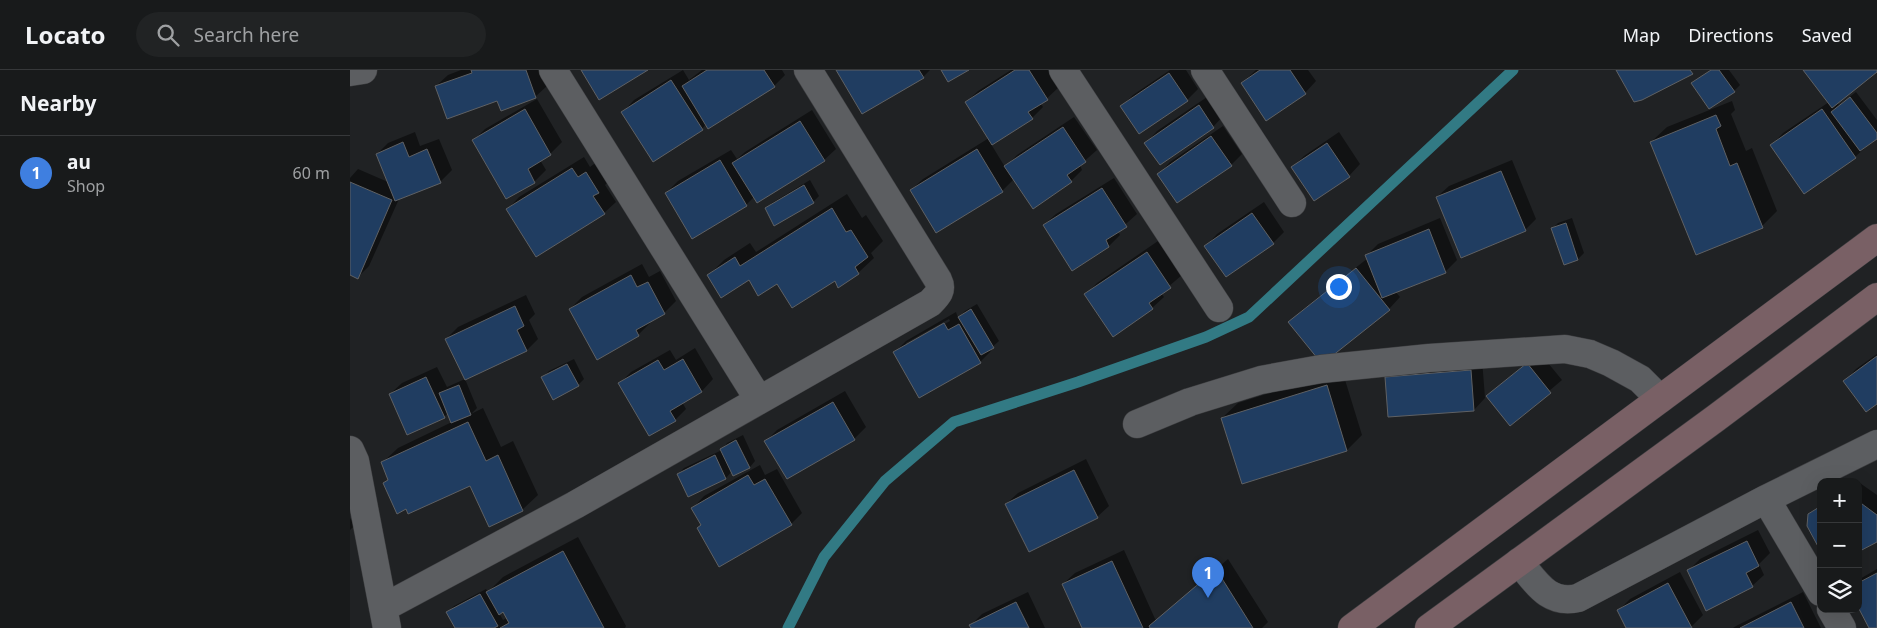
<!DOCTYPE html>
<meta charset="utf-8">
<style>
body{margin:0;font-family:"Noto Sans",sans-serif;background:#212324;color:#f1f3f6}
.controls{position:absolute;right:15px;bottom:15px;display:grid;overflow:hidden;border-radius:10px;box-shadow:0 5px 20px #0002}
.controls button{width:45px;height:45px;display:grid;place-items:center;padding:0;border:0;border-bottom:1px solid #36383a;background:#181a1b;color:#f1f3f6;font:25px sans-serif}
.you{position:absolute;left:988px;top:216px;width:18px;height:18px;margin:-12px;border:4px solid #fff;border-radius:50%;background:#1a73e8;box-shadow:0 0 0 8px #1a73e833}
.badge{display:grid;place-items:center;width:32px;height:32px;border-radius:50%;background:#1a73e8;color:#fff;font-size:16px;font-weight:700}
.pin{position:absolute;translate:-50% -41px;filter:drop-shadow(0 1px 2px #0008)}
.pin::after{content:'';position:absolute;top:26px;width:18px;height:15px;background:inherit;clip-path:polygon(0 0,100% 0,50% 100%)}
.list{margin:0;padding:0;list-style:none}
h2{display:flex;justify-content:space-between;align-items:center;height:65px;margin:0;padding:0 20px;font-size:21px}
h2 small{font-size:16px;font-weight:400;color:#9fa1a3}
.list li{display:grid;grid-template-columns:32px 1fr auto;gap:15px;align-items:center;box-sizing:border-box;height:75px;padding:0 20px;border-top:1px solid #36383a}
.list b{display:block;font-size:19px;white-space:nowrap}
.list p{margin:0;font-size:16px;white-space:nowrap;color:#9fa1a3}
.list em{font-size:16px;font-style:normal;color:#9fa1a3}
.icon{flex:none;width:28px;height:28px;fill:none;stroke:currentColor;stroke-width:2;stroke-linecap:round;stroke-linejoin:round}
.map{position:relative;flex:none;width:1527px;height:558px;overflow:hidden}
header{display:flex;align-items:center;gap:30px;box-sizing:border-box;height:70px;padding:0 25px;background:#181a1b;border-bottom:1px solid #36383a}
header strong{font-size:24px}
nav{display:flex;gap:28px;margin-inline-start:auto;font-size:18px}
.search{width:350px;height:45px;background:#212324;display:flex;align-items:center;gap:12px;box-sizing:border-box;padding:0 18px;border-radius:28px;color:#9fa1a3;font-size:19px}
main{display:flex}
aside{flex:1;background:#181a1b}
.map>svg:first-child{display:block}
.shadow{fill:#0007;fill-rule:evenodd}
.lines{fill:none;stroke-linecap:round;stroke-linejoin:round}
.stream{stroke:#327a84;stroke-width:11}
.building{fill:#203d61;stroke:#5f6164}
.street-casing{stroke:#3d3e40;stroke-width:29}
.secondary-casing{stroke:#3d3e40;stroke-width:29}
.street{stroke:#5c5e61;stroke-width:28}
.secondary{stroke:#796065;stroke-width:28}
</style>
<header>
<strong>Locato</strong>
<div class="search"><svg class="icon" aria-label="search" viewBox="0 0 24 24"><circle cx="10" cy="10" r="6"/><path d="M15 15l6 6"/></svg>Search here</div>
<nav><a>Map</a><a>Directions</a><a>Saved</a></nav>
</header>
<main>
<aside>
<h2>Nearby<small></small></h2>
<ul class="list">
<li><span class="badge" style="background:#3f7fe0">1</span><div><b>au</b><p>Shop</p></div><em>60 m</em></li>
</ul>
</aside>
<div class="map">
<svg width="1527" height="558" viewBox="0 0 1527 558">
<rect width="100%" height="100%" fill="#202224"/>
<path class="shadow" d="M111,0H191L197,16L185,27L148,30L86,16L98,5Z
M333,0L339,10L352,0H432L435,5L424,16L356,54L352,59L273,42L284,30Z
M488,0H580L573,7Z
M661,0H698L709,17L691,34L693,37L682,48L641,74L655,97L667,85L724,47L747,80L730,95L732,100L721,111L664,109L652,121L561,120L573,109L639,68L616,32L628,21Z
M820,0H836L848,19L837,30L772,36L783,25Z
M906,0H958L966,11L955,23L892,13Z
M1360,0H1379L1390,15L1384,21L1343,13Z
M1454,0H1527L1487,32L1489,35L1506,22L1527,50V67L1505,87L1422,75L1433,63L1479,32Z
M860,25L874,45L863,57L796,73L807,61Z
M187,29L212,72L200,84L190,90L196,100L184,112L157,128L124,70L135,59Z
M1382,31L1385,40L1381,44L1396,81L1402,78L1427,141L1412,156L1301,72L1317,57Z
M462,40L486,79L474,90L404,127L396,135L316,123L328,111L381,80L387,89L395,82Z
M873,56L892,84L881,95L809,104L820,92Z
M65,62L70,76L89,69L102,100L90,112L49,129L19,196L8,207L0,204V108L8,99L38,112L27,84L38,73Z
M989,62L1010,94L999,106L943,97L954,86Z
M234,87L240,97L248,91L260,110L255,115L266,132L254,143L158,139L169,127Z
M1162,90L1186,149L1175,160L1087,127L1099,116Z
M764,108L787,144L768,161L770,165L759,176L722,199L694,155L706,144Z
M460,110L469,126L463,132L425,154L416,139L422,133Z
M497,124L512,148L516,145L533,171L521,183L524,188L508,203L485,209L427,212L358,206L374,190L400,173L406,182Z
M914,132L934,162L923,173L856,176L867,164Z
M1090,148L1107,190L1095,202L1045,221L1050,227L1039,239L940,253L951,241L1018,188L1017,185L1028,174Z
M1222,148L1234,183L1228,189L1215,194L1202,159L1208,153Z
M808,171L832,205L811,223L814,227L802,238L736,224L747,213Z
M292,194L299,207L310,201L326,231L314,243L299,251L300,253L288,265L220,239L232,227Z
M176,225L185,244L179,250L188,269L177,280L96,269L108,257Z
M627,234L649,271L640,279L641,281L630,292L545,282L556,271L606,242L608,248L615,241ZM599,249L600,251L556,276V273Z
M345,278L363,309L352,321L332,332L336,339L325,350L270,313L281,302L320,280L326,290Z
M1189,282L1212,310L1160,354L1137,326Z
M1527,284V333L1495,311L1506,299Z
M224,289L234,309L228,315L193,307L199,301Z
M1132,289L1135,328L1124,340L1037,307L1048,296Z
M87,297L97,317L115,309L127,338L121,344L133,338L151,377L163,371L188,425L172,440L120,414L35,413L39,409L32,393L48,378L102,352L98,343L94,347L40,324L52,313Z
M992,300L1012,365L997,380L892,413L872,348L888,333Z
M495,321L516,357L504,369L416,371L427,360Z
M393,365L405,391L400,397L384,404L382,401L376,408L338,426L328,404L334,398L372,380L377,373Z
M736,389L759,436L747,447L656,434L668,423Z
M410,395L415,405L427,399L452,443L441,454L352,455L343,438L354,426Z
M1507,411L1527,425V470L1508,481V412H1506Z
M0,448L5,455L0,460Z
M1408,460L1420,483L1409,494L1414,505L1402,516L1338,501L1350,489Z
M228,467L276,556L275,558H107L98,542L104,536L136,519L138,522L153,507ZM154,541L157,548L153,550L149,543Z
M774,480L806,551L878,489L918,552L912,558H733L713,514L725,503Z
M1527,499V558H1520L1508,534V510Z
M1330,502L1353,545L1340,558H1278L1268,541L1280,529Z
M678,522L695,558H622L621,555L632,544Z
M1453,522L1471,558H1383L1386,556Z"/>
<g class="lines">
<path class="stream" d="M438,558L474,487L535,411L604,352L728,312L856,267L899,247L1163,0"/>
</g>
<path class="building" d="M121,0H176L186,28L151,41L147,31L97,49L85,16L122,3Z
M231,0H298L249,30Z
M357,0H414L425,17L358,59L332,16Z
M486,0H569L574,8L512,44Z
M591,0H619L598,12Z
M665,0H679L698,30L678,42L683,49L642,75L615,32Z
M910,0H940L956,24L916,51L891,13Z
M1266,0H1340L1343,4L1292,30L1284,32Z
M1361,0H1369L1385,22L1359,39L1341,13Z
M1453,0H1527V2L1482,38Z
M819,3L838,31L789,64L770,36Z
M321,10L353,60L303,92L271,42Z
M1500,27L1527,63V69L1510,81L1481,42Z
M849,35L864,58L810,95L794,73Z
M175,39L201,85L178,99L185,113L156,129L122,70Z
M1472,39L1506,88L1454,124L1420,75Z
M1366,45L1371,56L1366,59L1380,96L1387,93L1413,158L1346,185L1300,72Z
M450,51L475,91L407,133L382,93Z
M713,57L736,92L717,105L722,112L683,139L654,96Z
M861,66L882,96L827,133L807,104Z
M53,72L59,87L77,79L91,113L45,131L26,84Z
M977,73L1000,107L964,131L941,97Z
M627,79L653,122L586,163L560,120Z
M370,90L397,136L342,169L315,123Z
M222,98L228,107L236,102L249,123L243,126L255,144L186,187L156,139Z
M1151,101L1176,161L1111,188L1086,127Z
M0,112L42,130L8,209L0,205Z
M454,115L464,133L424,156L415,138Z
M752,118L777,157L756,170L759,177L722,201L693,155Z
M482,138L496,162L501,160L518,187L505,197L509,204L488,218L485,211L442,238L427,214L408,226L399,210L371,228L357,205L385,187L390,196Z
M902,143L924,174L876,207L854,176Z
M1216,153L1228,190L1214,195L1201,158Z
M1079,159L1096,203L1032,228L1015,185Z
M797,182L821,218L799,233L803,239L763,267L734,224Z
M1006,198L1040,240L972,294L938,252Z
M281,205L287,217L298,212L315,244L286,260L289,266L247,290L219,239Z
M165,236L174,256L167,260L177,281L115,310L95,269Z
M621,239L644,278L631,285L608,247Z
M594,253L598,260L609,254L631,293L569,328L543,282Z
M1527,286V334L1516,342L1493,311Z
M333,289L352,322L320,341L326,351L299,366L268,313L308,290L314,300Z
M1177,293L1201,323L1160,356L1136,326Z
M217,294L229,316L203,330L191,307Z
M1121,300L1124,341L1038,347L1035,307Z
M76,307L95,348L57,365L39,324Z
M109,315L121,345L101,353L89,323Z
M977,315L997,381L892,414L871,348Z
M483,332L505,370L437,409L414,371Z
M118,352L136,391L148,385L173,441L139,457L120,416L58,444L56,439L47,444L33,413L38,410L31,392Z
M386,370L400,398L383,406L370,379Z
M365,385L376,409L338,427L327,404Z
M724,400L748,448L679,482L655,434Z
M398,405L404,415L415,409L442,455L369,497L347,458L351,455L341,438Z
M1508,431L1527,445V472L1508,482Z
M1471,436V482L1457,456L1458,444Z
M1397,471L1409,496L1396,503L1403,517L1356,541L1337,500Z
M213,481L254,558H150L159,553L153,542L149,545L136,522Z
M762,491L793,558H732L712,514Z
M866,499L903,558H800L799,556Z
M1527,503V558H1519L1508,537V513Z
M1318,513L1342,558H1276L1267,540Z
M130,524L148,556L144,558H105L96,542Z
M666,532L679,558H621L619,555Z
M1441,532L1454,558H1390Z"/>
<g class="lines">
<defs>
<path id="street" d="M203,0L409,330
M713,0L869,238
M855,0L942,133
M0,2L13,0
M787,354L840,332L911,310L971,299L1079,288L1215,279L1240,284L1261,293L1290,309L1310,329
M0,380L5,391L37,558
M1416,429L1471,522
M1169,492C1186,512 1198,535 1228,528L1416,429L1527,374
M33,538L225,435L580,233C588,225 593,220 588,210L458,0
M1481,539L1492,558"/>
<path id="secondary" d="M1002,558L1527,168
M1079,558L1366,348L1527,227"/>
</defs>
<use href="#street" class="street-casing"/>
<use href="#secondary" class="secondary-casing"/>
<use href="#street" class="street"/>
<use href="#secondary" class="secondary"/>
</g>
</svg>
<div class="controls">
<button>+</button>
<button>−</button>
<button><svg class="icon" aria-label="layers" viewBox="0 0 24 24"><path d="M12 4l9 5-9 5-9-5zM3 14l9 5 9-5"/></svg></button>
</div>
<div class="you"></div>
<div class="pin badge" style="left:858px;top:528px;background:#3f7fe0">1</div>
</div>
</main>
